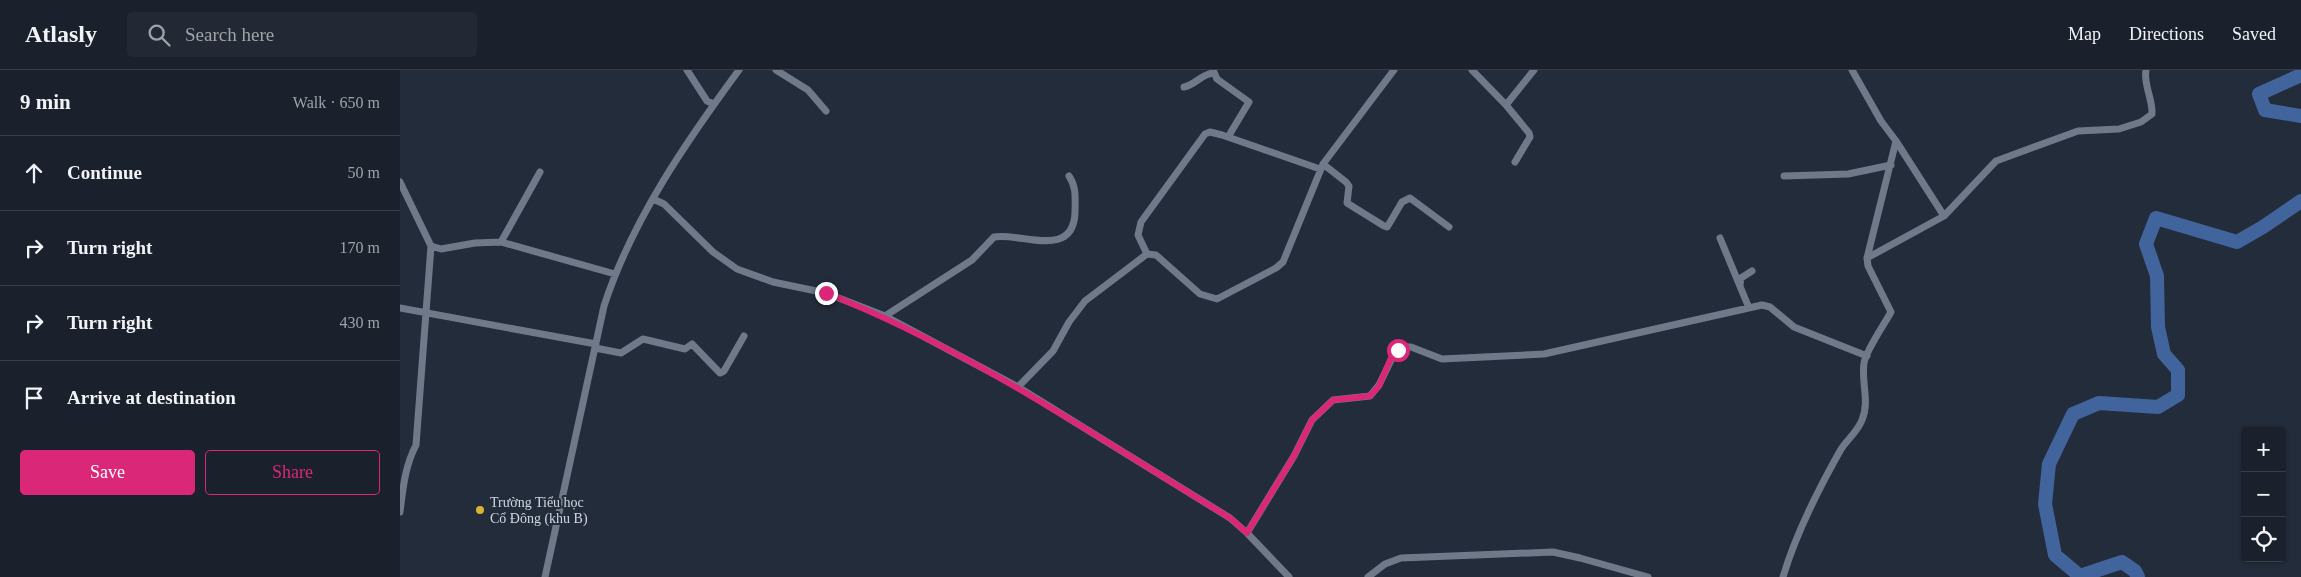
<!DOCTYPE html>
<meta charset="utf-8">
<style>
body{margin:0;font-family:"Times New Roman",serif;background:#232934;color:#f1f3f6}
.controls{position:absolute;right:15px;bottom:15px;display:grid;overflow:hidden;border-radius:5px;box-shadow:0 1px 4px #0004}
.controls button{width:45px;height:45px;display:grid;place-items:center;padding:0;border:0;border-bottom:1px solid #383e48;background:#1a212c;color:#f1f3f6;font:25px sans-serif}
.stop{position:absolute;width:15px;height:15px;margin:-11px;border:4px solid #db2777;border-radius:50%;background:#fff}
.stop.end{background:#db2777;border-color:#fff;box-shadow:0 1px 5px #0008}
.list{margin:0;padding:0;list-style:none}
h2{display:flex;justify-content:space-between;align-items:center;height:65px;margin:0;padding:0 20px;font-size:21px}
h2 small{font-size:16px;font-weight:400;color:#9fa3a9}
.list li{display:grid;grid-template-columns:32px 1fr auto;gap:15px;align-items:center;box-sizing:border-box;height:75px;padding:0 20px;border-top:1px solid #383e48}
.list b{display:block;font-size:19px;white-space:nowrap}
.list em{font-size:16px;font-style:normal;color:#9fa3a9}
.actions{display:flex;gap:10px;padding:15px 20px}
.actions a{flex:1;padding:11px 0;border:1px solid #db2777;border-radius:5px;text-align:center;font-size:18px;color:#db2777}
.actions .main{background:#db2777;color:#fff}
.icon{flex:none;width:28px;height:28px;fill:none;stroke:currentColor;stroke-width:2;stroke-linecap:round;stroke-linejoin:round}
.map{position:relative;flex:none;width:1901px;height:507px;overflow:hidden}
header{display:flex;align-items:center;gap:30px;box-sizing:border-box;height:70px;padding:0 25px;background:#1a212c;border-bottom:1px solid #383e48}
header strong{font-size:24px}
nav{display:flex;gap:28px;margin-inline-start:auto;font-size:18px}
.search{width:350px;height:45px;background:#232934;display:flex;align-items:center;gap:12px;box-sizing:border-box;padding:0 18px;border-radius:5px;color:#9fa3a9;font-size:19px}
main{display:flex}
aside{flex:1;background:#1a212c}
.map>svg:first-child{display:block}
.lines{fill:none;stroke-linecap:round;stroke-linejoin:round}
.river{stroke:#42649d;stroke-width:14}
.minor{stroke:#6f798a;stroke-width:7}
.route{stroke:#db2777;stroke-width:6}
.poi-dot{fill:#dbb333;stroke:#232c3b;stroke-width:2}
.labels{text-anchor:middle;stroke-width:4;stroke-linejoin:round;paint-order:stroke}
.poi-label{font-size:14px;fill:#d1d7e0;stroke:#232c3b;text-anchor:start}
</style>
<header>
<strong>Atlasly</strong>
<div class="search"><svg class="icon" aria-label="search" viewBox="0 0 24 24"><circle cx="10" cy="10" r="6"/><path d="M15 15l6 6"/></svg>Search here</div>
<nav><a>Map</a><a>Directions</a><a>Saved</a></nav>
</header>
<main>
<aside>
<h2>9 min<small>Walk · 650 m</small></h2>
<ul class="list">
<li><svg class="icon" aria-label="ahead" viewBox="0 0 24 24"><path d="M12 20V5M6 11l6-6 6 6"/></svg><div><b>Continue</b></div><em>50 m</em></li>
<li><svg class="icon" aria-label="right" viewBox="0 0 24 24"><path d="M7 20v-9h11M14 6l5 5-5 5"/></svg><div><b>Turn right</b></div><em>170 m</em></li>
<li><svg class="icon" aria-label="right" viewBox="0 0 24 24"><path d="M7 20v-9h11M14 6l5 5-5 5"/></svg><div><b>Turn right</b></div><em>430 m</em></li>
<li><svg class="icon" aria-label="arrive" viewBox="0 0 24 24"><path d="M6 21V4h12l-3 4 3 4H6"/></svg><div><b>Arrive at destination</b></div></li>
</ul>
<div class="actions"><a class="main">Save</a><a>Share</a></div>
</aside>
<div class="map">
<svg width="1901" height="507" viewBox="0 0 1901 507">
<rect width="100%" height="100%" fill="#232c3b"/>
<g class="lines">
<path class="river" d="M1901,5L1859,24L1865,40L1901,46
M1738,507L1735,501L1722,492L1680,506L1655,485L1645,434L1649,394L1673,344L1699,333L1758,337L1778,325V300L1764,284L1758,257L1757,206L1746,174L1756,148L1837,172L1863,157L1901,131"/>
<path class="minor" d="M287,0L307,31L314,34
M376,0L408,20L426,41
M813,0L817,9L849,32L828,67
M1072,0L1106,35L1134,0
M784,17C795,15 803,3 814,3
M1106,35L1129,63L1130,67L1115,92
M1496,71L1544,146
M923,94L946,112L949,116L947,133L984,156L987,157L989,154L1002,132L1010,128L1049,157
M1384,106L1448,104L1491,95
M0,112L31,176L41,179L75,173L101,172L215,204
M253,129L264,134L313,182L337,199L373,212L426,223L485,246L618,317L830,448L847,463L889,507
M1320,168L1349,238
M101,172L140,102
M747,184L738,165L741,152L805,64L810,62L822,65L920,99
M1467,188L1544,146L1596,91L1678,61L1719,59L1741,52L1752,44C1753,29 1743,14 1746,0
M1340,215L1341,208L1352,201
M0,238L196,274
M485,246L572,190L594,167C620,162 673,190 675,143C675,129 677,118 669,106
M195,278L221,283L243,269L285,279L292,274L320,303L324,301L344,266
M618,317L653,281L669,252L685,231L747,184L756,185L800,224L817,229L876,198L883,192L923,94L994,0
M0,442C3,418 5,396 16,375L31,176
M847,463L894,386L912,350L933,330L970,326L979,315L995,282L1001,277H1011L1042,289L1144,284L1362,235L1370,237L1394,257L1467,286
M145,507L204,236C232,150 286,72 339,0
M968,507L985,494L1001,488L1153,482L1180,488L1248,507
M1383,507C1396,463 1418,420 1440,381C1446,370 1457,363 1462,350C1470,331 1461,312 1464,293C1465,282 1485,253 1491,242L1468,196L1467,188L1496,71L1481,51L1452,0"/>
</g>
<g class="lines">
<path class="route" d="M426,223C570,280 698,368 830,448L847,463L894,386L912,350L933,330L970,326L979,316L991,288L998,280"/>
</g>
<circle class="poi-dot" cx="80" cy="440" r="5"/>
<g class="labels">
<g class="poi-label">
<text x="90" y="437">Trường Tiểu học<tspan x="90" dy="16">Cổ Đông (khu B)</tspan></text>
</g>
</g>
</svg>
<div class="controls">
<button>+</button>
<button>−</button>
<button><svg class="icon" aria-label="locate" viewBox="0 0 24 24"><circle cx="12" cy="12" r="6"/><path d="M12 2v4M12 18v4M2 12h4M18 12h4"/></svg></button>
</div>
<div class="stop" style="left:998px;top:280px"></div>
<div class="stop end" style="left:426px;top:223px"></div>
</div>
</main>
